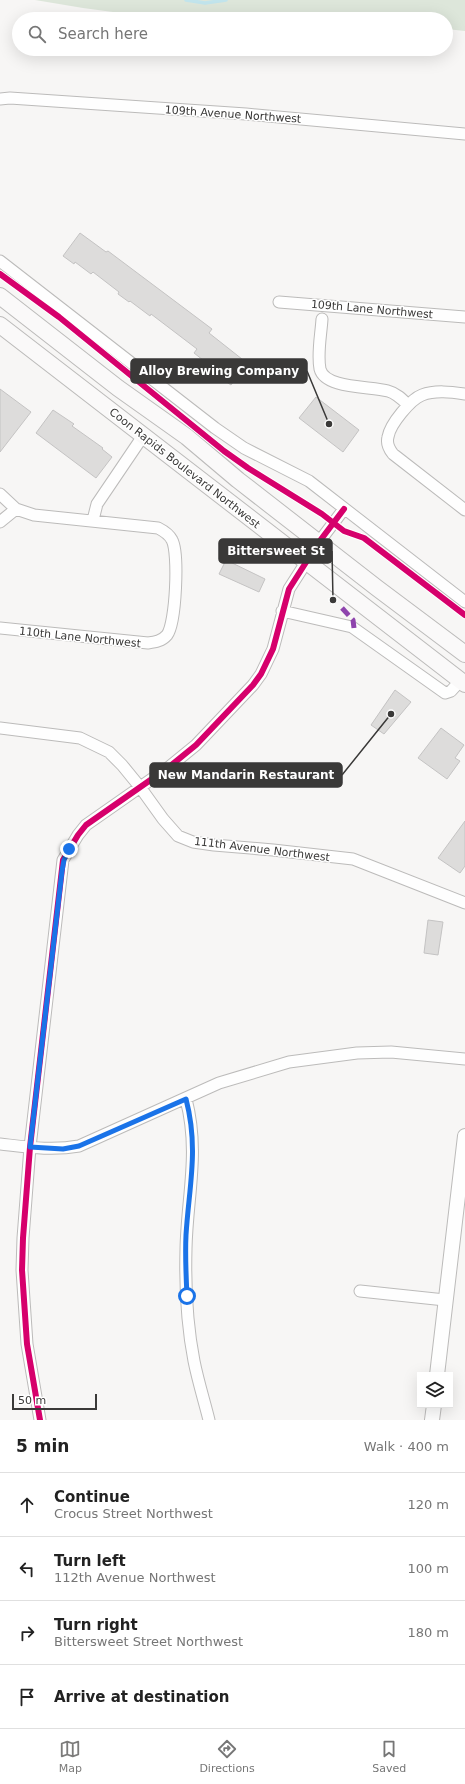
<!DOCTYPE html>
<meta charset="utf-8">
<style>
body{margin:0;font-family:"DejaVu Sans",sans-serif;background:#f6f6f6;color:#222}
.controls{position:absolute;right:12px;bottom:12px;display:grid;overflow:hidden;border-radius:0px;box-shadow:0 4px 16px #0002}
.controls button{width:36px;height:36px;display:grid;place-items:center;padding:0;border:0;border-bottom:1px solid #e0e0e0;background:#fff;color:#222;font:20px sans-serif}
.scale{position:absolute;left:12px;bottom:10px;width:85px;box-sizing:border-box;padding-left:4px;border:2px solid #3a3938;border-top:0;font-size:11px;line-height:14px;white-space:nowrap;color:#3a3938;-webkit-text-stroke:3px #fff;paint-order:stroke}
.stop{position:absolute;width:12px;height:12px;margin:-9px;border:3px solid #1a73e8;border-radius:50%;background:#fff}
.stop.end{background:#1a73e8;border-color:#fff;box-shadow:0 1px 4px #0008}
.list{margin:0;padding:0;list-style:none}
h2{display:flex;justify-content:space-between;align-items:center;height:52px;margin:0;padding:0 16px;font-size:17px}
h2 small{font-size:13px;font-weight:400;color:#767676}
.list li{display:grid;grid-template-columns:26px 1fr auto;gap:12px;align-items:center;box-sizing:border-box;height:64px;padding:0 16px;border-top:1px solid #e0e0e0}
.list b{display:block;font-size:15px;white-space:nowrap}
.list p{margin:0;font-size:13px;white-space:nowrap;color:#767676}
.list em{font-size:13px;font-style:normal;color:#767676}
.icon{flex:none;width:22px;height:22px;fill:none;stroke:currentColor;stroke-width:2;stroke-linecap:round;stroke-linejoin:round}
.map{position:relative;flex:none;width:465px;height:1420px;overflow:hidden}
.search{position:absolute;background:#fff;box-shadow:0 4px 16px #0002;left:12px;right:12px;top:12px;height:44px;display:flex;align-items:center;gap:10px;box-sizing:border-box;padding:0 14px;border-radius:22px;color:#767676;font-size:15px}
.sheet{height:308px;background:#fff}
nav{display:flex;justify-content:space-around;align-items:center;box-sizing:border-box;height:56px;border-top:1px solid #e0e0e0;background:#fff;font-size:11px;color:#767676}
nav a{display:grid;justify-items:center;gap:2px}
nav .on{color:#7c7b7a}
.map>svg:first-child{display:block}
.green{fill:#dde6da}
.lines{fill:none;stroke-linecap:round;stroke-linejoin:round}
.stream{stroke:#c1e4ec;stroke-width:3.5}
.building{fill:#dddcdb;stroke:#c4c3c3}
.minor-casing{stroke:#bcbbba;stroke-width:13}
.tertiary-casing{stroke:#bcbbba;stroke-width:16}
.secondary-casing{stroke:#bcbbba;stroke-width:18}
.minor{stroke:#fefefe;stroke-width:11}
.tertiary{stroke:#fefefe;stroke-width:14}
.secondary{stroke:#faf9f9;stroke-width:16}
.quiet{stroke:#8e44ad;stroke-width:5;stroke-dasharray:10 5;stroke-linecap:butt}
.cycleway-casing{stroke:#fff;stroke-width:8}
.cycleway{stroke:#d6006c;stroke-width:6}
.route{stroke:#1a73e8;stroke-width:5}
.labels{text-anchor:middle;stroke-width:3;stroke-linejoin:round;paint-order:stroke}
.street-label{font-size:11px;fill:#3a3938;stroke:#fff}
.leader{fill:none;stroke:#3a3938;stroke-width:1.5}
.callout-dot{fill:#3a3938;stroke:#fff;stroke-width:1.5}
.callout{fill:#3a3938;stroke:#3a3938;stroke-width:1.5}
.callout-label{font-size:12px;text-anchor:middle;font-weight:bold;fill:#fff}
</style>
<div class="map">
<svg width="465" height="1420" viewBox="0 0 465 1420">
<rect width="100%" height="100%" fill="#f7f6f5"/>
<path class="green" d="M35,0H465V31L446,29V19H165L83,8Z"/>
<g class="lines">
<path class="stream" d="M186,0L205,3L226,0"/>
</g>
<path class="building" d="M80,233L106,252L108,251L212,329L209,333L247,363L231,385L219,377L221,374L194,353L197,349L151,314L150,316L130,301L129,302L118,294L119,292L93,272L91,274L75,262L74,264L63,256Z
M0,389L31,412L0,452Z
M316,397L359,430L343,452L299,418Z
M53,410L74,424L72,426L103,448L102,449L112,457L96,478L36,433Z
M226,560L265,579L259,592L219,574Z
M395,690L411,702L384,734L371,725Z
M441,728L464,745L455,758L460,761L447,779L418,758Z
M465,821V866L460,873L438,858Z
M428,920L443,922L438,955L424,953Z"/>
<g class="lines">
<defs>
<path id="minor" d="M0,99L10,98L246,114L465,134
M0,261L215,428L244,448L309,481L465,602
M279,302L465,317
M322,319C321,335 317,354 320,369C325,389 371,386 388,391C396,393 402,399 408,405
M465,394C451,392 435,390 422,395C411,399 390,424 388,437C386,444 389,449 393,454L465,510
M0,494L16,509L34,515L158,528C164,531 169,534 172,540C179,553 176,623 167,635C162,641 155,642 148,643L0,628
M93,520L97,504L143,436
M0,522L16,509
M282,611L352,627L445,693L451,691L461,680
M0,728L80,738L109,752L122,765L140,787L163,819L178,836L193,842L214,845L273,850L353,859L465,903
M186,1099C200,1153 187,1196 186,1249C185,1286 187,1325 194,1361C198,1381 204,1400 209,1420
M0,1144C27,1147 52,1151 79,1146L219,1083L289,1062L357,1053L391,1052L465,1059
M360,1291L445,1300
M40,1420L27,1344L22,1270L23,1238L30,1147L63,860L78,835L86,825L169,767L196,745L253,685L261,674L273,649L289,589L319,542L344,509"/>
<path id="tertiary" d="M437,1375L465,1136
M432,1420L434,1405"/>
<path id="secondary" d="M0,296L118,388L187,437L238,480L377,588L465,654
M0,325L465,684"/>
</defs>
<use href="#minor" class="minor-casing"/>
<use href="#tertiary" class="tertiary-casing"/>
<use href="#secondary" class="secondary-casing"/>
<use href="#minor" class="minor"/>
<use href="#tertiary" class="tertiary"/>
<use href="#secondary" class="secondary"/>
<path class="quiet" d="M342,608L353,620L354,628"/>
<defs>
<path id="cycleway" d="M0,274L59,317L224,451L248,468L322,514L344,531L364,538L465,615
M40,1420L27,1344L22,1270L23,1238L30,1147L63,860L78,835L86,825L169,767L196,745L253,685L261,674L273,649L289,589L319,542L344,509"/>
</defs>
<use href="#cycleway" class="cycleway-casing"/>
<use href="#cycleway" class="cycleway"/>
</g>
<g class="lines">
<path class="route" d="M69,849L64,860L62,871L30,1147L63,1149L79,1146L186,1099C199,1149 189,1186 186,1235C185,1255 186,1276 187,1296"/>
</g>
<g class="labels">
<g class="street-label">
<text transform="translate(233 114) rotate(4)" y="4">109th Avenue Northwest</text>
<text transform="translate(372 309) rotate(5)" y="4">109th Lane Northwest</text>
<text transform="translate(185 468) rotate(38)" y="4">Coon Rapids Boulevard Northwest</text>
<text transform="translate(80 637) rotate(6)" y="4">110th Lane Northwest</text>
<text transform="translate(262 849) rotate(7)" y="4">111th Avenue Northwest</text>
</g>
</g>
<path class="leader" d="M329 424L307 371M333 600L332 551M391 714L342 775"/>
<g class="callout-dot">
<circle cx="329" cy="424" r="4"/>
<circle cx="333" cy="600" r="4"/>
<circle cx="391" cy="714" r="4"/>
</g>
<g class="callout">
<rect x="131" y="359" width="176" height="24" rx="4"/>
<rect x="219" y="539" width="113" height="24" rx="4"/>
<rect x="150" y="763" width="192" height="24" rx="4"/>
</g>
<g class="callout-label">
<text x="219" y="375">Alloy Brewing Company</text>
<text x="276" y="555">Bittersweet St</text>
<text x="246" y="779">New Mandarin Restaurant</text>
</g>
</svg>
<div class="controls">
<button><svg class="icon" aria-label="layers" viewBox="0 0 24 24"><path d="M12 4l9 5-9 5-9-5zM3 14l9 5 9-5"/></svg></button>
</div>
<div class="scale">50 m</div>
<div class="stop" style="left:187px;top:1296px"></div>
<div class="stop end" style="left:69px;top:849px"></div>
<div class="search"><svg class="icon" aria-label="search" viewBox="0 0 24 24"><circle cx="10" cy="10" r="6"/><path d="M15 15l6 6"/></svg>Search here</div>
</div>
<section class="sheet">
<h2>5 min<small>Walk · 400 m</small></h2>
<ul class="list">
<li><svg class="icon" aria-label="ahead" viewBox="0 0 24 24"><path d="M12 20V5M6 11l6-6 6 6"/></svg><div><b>Continue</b><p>Crocus Street Northwest</p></div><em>120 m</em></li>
<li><svg class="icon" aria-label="left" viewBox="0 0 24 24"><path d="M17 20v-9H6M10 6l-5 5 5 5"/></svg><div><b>Turn left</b><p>112th Avenue Northwest</p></div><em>100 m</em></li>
<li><svg class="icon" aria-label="right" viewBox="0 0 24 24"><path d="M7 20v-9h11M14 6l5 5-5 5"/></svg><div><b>Turn right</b><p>Bittersweet Street Northwest</p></div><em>180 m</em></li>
<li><svg class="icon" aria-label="arrive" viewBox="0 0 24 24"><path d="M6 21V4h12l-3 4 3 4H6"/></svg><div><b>Arrive at destination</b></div></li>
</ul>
</section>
<nav>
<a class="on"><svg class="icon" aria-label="map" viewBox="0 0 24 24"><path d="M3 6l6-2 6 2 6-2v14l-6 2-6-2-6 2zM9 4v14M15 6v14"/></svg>Map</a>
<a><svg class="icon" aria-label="directions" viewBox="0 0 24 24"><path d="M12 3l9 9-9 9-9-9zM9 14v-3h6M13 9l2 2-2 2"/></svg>Directions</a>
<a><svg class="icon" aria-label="saved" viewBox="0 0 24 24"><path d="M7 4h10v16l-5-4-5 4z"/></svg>Saved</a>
</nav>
